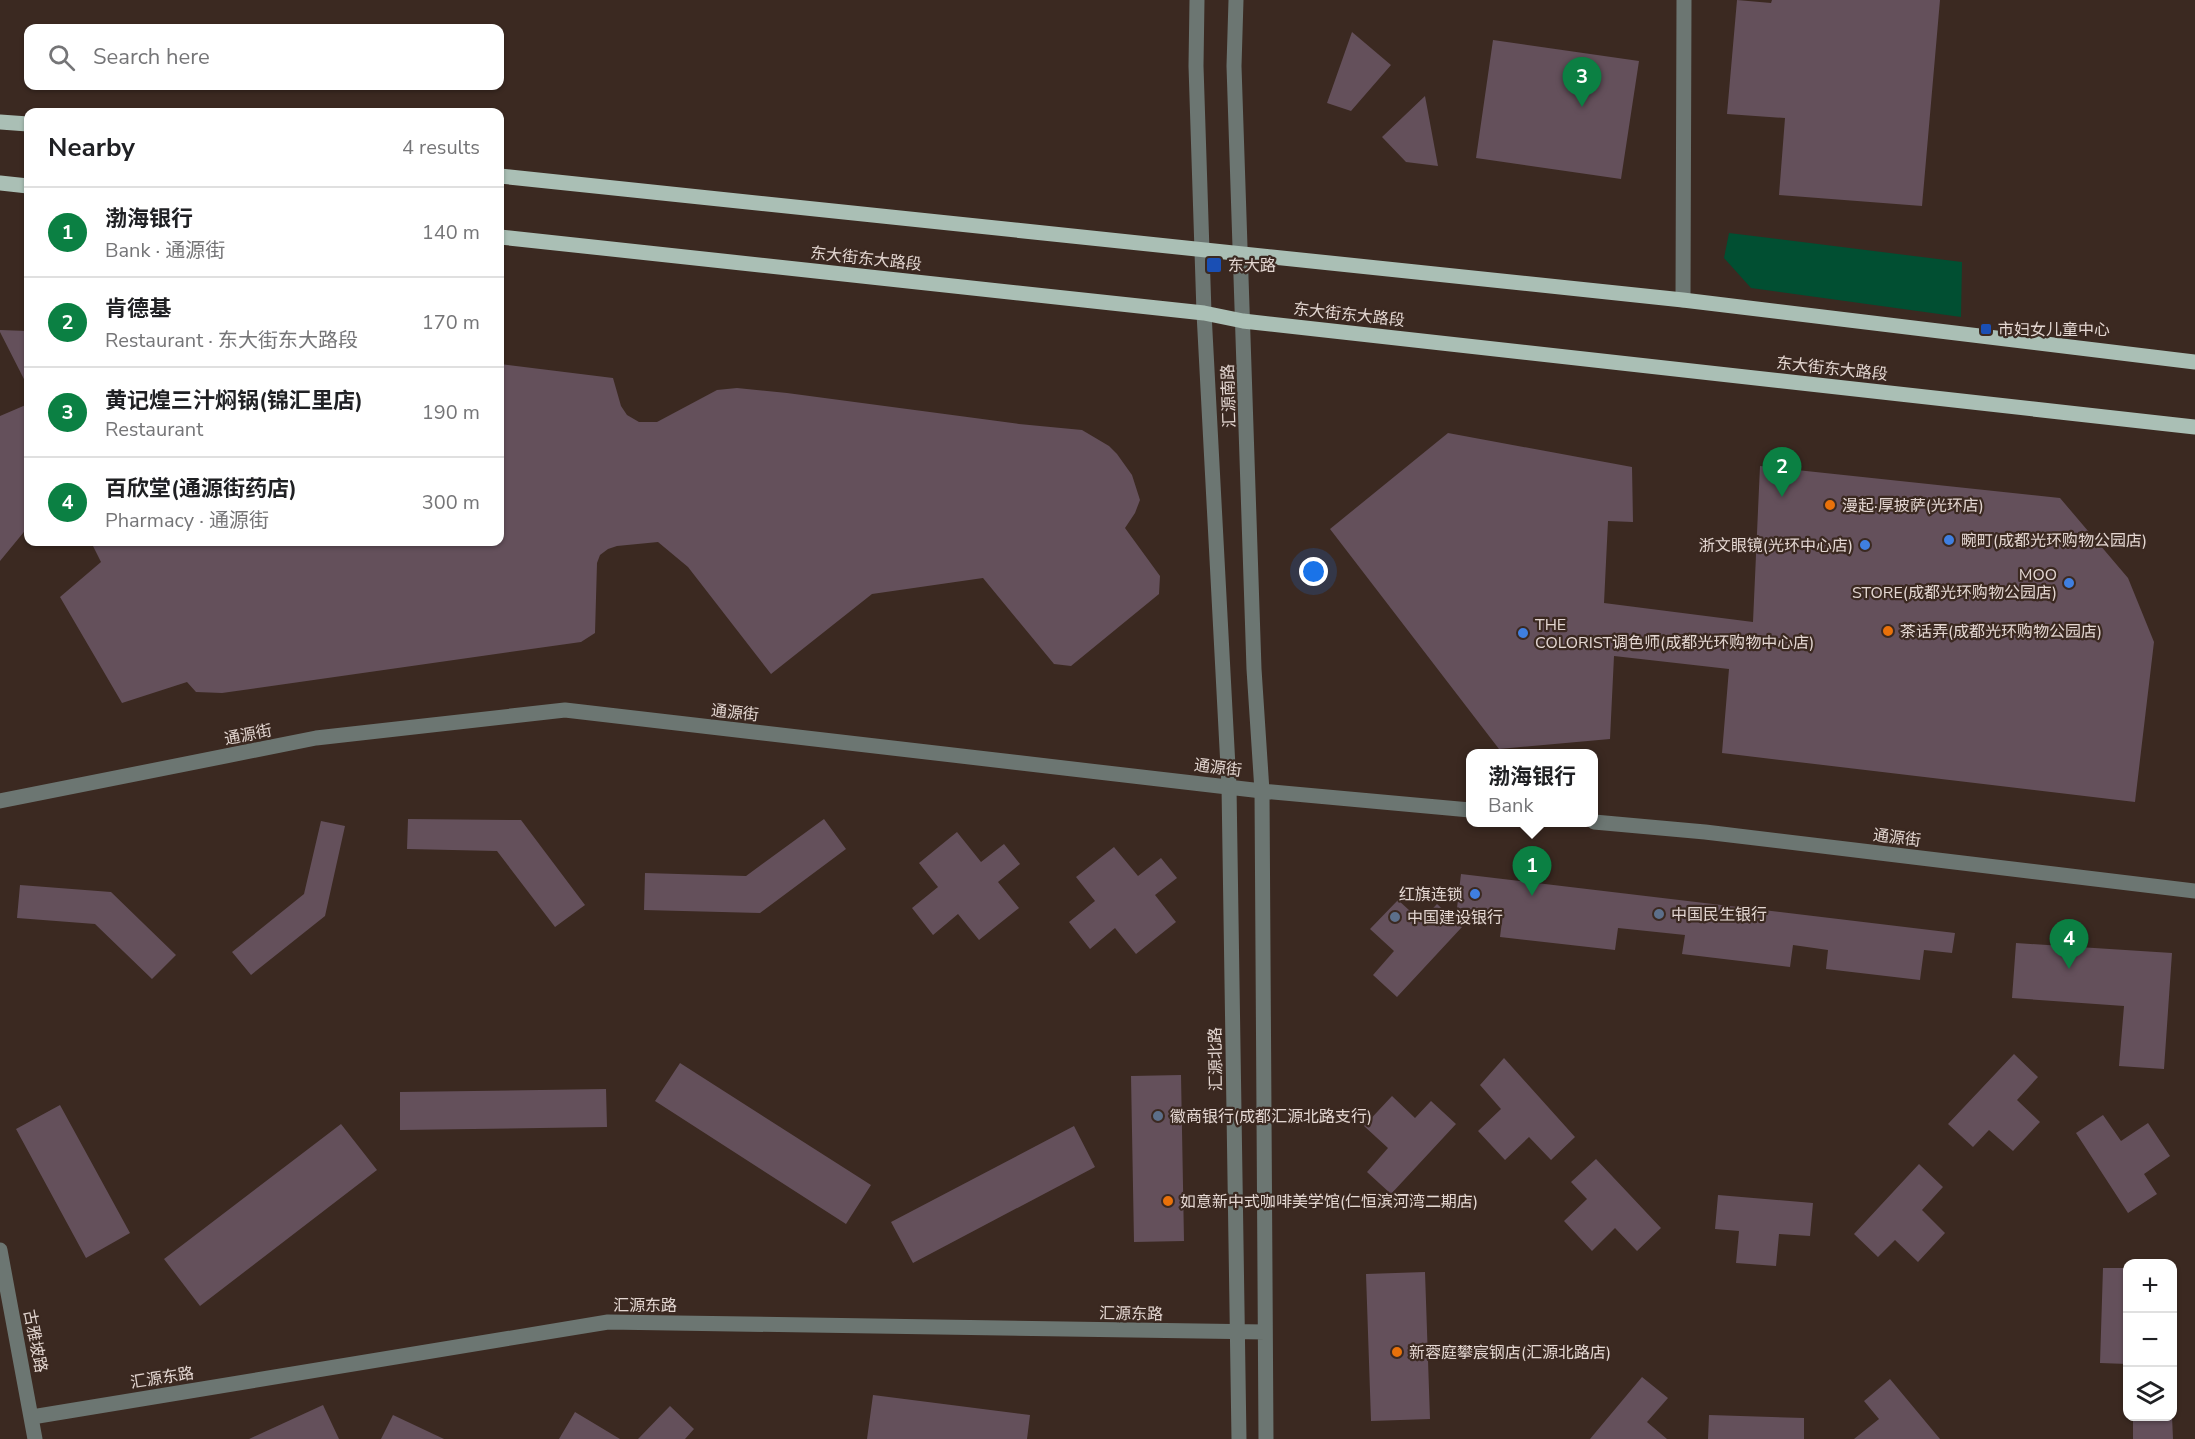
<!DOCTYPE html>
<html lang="en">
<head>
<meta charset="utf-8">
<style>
	:root { --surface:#fff; --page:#f2f2f2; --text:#202124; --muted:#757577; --line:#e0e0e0; --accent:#0b8043 }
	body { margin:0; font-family:"Nunito Sans","Noto Sans SC",sans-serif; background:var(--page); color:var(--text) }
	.controls { position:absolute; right:18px; bottom:18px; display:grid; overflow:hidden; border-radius:12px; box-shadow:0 2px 4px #0004 }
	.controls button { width:54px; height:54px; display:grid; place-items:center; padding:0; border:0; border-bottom:2px solid var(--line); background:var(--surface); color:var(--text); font:30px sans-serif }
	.you { position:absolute; left:1314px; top:572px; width:21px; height:21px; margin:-15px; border:4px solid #fff; border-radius:50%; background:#1a73e8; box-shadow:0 0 0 9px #1a73e833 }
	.badge { display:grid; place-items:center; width:39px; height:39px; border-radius:50%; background:var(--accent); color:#fff; font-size:20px; font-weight:700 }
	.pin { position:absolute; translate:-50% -50px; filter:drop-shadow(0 2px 3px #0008) }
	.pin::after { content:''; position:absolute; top:32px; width:21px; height:18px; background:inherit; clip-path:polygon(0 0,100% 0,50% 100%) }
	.popup { position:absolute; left:1466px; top:749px; width:132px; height:78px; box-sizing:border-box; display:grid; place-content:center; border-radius:12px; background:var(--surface); filter:drop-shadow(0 2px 4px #0005); font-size:20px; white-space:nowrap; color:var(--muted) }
	.popup b { font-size:22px; color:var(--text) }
	.popup::after { content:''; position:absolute; left:50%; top:100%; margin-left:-12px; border:12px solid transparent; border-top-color:var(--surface) }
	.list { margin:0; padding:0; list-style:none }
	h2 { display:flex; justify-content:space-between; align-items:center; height:78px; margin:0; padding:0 24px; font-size:26px }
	h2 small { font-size:20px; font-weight:400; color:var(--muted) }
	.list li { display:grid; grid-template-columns:39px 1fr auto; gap:18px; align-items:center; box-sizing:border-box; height:90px; padding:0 24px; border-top:2px solid var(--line) }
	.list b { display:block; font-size:22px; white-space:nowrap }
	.list p { margin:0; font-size:20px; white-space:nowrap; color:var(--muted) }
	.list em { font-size:20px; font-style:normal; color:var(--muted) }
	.icon { flex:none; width:33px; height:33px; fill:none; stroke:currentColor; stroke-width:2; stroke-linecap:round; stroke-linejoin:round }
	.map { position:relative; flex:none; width:2195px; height:1439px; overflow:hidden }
	.search { position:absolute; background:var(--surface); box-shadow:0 2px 4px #0004; left:24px; top:24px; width:480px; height:66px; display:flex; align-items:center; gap:15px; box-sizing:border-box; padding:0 21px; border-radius:12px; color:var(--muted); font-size:22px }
	.panel { position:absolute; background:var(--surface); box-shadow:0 2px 4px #0004; left:24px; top:108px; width:480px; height:438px; border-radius:12px }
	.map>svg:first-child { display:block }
	.green { fill:#014f32 }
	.building { fill:#64505b }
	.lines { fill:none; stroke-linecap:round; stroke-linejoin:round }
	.minor { stroke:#6c7672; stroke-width:15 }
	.major { stroke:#aabfb5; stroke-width:15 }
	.transit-dot { fill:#1a4fb4; stroke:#3b2921; stroke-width:2 }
	.food-dot { fill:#e8710a; stroke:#3b2921; stroke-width:2 }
	.shop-dot { fill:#3f7fe0; stroke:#3b2921; stroke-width:2 }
	.service-dot { fill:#5c6f8a; stroke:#3b2921; stroke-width:2 }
	.labels { text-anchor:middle; stroke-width:4.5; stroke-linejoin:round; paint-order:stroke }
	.street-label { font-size:16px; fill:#e3d6d1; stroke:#3b2921 }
	.poi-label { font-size:16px; fill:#e3d6d1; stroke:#3b2921; text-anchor:start }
</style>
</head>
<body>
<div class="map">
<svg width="2195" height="1439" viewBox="0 0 2195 1439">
	<rect width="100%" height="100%" fill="#3b2921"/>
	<path class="green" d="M1729,233L1962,262L1961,317L1751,288L1724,258Z"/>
	<path class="building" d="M1737,0L1771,3L1772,0H1940L1922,206L1779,195L1785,118L1727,114Z
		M1352,32L1391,65L1351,111L1327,103Z
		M1493,40L1639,61L1621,179L1476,158Z
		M1425,96L1438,166L1406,162L1382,137Z
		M0,330L28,331V387L0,332Z
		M500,364L613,378L621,406L627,415L639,422H657L717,390L737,388L787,393L1019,424L1082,430L1109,446L1117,454L1132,475L1140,500L1135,513L1125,528L1160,576L1159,594L1071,666L1054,664L983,578L872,594L771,674L688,567L658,542L617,546L608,549L600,555L597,563L595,633L581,642L222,693L196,692L187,682L122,703L60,597L101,562L91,542H500Z
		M28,404V527L0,561V416Z
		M1448,433L1632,467L1633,522L1608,521L1604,603L1753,622L1760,466L2060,498L2128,578L2154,642L2135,802L1722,753L1729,669L1614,656L1610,739L1499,749L1330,529Z
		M408,819L521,820L585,905L555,927L497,851L407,849Z
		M824,819L846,849L760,913L644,910L645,873L746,876Z
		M321,821L345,826L325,916L251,975L232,952L304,894Z
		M957,832L981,862L1004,844L1020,864L998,882L1019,908L979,940L958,914L933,935L912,908L938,887L919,863Z
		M1114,847L1138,876L1161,858L1177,878L1155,895L1176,922L1136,954L1115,928L1090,949L1069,922L1095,901L1076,877Z
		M1461,874L1955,933L1952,953L1924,950L1920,980L1826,969L1828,950L1793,945L1790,967L1682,954L1685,935L1618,928L1615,950L1500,937L1503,913L1457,908Z
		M20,885L111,892L176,955L152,979L95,924L17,918Z
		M1398,900L1421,921L1437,904L1462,927L1397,997L1373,975L1394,951L1370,929Z
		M2016,943L2172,953L2164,1069L2119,1066L2124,1006L2012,998Z
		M2014,1054L2038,1077L2017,1100L2040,1122L2013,1151L1989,1130L1973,1147L1948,1124Z
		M1504,1058L1575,1137L1551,1160L1529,1137L1505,1160L1478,1131L1501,1109L1480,1085Z
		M680,1063L871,1185L846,1224L655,1101Z
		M1181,1075L1184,1241L1134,1242L1131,1076Z
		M606,1089L607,1127L400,1130V1092Z
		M1392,1096L1415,1118L1431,1101L1456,1124L1391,1194L1367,1172L1388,1148L1364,1126Z
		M60,1105L130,1233L86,1258L16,1129Z
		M2103,1115L2121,1141L2148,1123L2170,1156L2144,1174L2157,1194L2128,1213L2076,1133Z
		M341,1124L377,1170L200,1306L164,1259Z
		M1074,1126L1095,1167L913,1263L891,1222Z
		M1596,1159L1661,1228L1637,1251L1615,1228L1592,1251L1564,1221L1587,1199L1571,1182Z
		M1919,1164L1943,1187L1922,1210L1945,1233L1918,1262L1895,1240L1878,1257L1854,1234Z
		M1718,1195L1813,1203L1810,1236L1779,1234L1776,1266L1736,1263L1739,1231L1715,1229Z
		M2103,1268H2127V1364L2100,1363Z
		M1425,1272L1430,1419L1371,1421L1366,1274Z
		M1642,1377L1668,1398L1647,1422L1667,1439H1590Z
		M1890,1379L1940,1439H1854L1879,1419L1864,1401Z
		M873,1395L1030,1415L1027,1439H867Z
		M323,1405L339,1439H249Z
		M670,1406L694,1429L685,1439H638Z
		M575,1412L620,1439H559Z
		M393,1415L444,1439H381Z
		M1709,1415L1804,1418V1439H1708Z
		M2133,1416H2172L2173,1439H2133Z"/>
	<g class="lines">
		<path class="minor" d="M1197,0L1196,66L1204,313L1229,786L1239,1439
			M1236,0L1234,66L1254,669L1262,791L1266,1439
			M1683,300L1684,0
			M0,801L316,738L565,710L1262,791L1470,810
			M1594,822L1705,832L2195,891
			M0,1250L35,1439
			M32,1417L608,1322L1265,1332"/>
		<path class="major" d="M0,122L28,124
			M500,176L1683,300L2195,362
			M0,183L28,186
			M500,237L1204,313L1243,321L2195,427"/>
	</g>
	<g class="transit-dot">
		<rect x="1206" y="257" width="16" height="16" rx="3"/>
		<rect x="1980" y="323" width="12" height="12" rx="3"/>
	</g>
	<g class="food-dot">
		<circle cx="1830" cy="505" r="6"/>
		<circle cx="1888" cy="631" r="6"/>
		<circle cx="1168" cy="1201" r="6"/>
		<circle cx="1397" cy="1352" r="6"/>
	</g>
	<g class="shop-dot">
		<circle cx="1949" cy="540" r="6"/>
		<circle cx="1865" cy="545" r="6"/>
		<circle cx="2069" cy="583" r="6"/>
		<circle cx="1523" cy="633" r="6"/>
		<circle cx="1475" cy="894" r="6"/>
	</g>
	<g class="service-dot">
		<circle cx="1659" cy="914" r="6"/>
		<circle cx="1395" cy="917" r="6"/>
		<circle cx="1158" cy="1116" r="6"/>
	</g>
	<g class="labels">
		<g class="street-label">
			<text transform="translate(866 258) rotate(6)" y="6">东大街东大路段</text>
			<text transform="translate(1349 314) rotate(6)" y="6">东大街东大路段</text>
			<text transform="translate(1832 368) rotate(6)" y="6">东大街东大路段</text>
			<text transform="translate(1228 396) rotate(-92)" y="6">汇源南路</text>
			<text transform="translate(735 712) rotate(6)" y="6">通源街</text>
			<text transform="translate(248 734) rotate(-11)" y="6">通源街</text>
			<text transform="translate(1218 767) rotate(7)" y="6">通源街</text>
			<text transform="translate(1897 837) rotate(7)" y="6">通源街</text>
			<text transform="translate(1215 1059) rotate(-91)" y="6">汇源北路</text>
			<text x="645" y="1311">汇源东路</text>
			<text transform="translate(1131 1313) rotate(1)" y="6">汇源东路</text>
			<text transform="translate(36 1341) rotate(79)" y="6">古雅坡路</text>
			<text transform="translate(162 1377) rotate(-9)" y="6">汇源东路</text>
		</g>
		<g class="poi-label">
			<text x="1228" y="271">东大路</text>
			<text x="1998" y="335">市妇女儿童中心</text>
			<text x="1842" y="511">漫起·厚披萨(光环店)</text>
			<text x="1961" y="546">畹町(成都光环购物公园店)</text>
			<text x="1853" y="551" text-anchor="end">浙文眼镜(光环中心店)</text>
			<text x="2057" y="580" text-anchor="end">MOO<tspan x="2057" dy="18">STORE(成都光环购物公园店)</tspan></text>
			<text x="1535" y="630">THE<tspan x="1535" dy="18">COLORIST调色师(成都光环购物中心店)</tspan></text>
			<text x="1900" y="637">茶话弄(成都光环购物公园店)</text>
			<text x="1463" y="900" text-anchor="end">红旗连锁</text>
			<text x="1671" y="920">中国民生银行</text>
			<text x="1407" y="923">中国建设银行</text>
			<text x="1170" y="1122">徽商银行(成都汇源北路支行)</text>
			<text x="1180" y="1207">如意新中式咖啡美学馆(仁恒滨河湾二期店)</text>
			<text x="1409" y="1358">新蓉庭攀宸钢店(汇源北路店)</text>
		</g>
	</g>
</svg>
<div class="controls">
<button>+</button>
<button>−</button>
<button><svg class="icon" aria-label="layers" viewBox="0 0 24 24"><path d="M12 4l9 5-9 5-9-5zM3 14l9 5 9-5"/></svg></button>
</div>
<div class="you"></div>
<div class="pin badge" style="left:1532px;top:896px">1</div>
<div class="popup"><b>渤海银行</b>Bank</div>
<div class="pin badge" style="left:1782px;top:497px">2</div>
<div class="pin badge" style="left:1582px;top:107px">3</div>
<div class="pin badge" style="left:2069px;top:969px">4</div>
<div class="search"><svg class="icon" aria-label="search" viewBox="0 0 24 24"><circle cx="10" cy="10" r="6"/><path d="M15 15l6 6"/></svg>Search here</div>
<section class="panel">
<h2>Nearby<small>4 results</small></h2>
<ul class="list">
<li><span class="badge">1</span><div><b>渤海银行</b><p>Bank · 通源街</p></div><em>140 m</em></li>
<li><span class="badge">2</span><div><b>肯德基</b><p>Restaurant · 东大街东大路段</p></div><em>170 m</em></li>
<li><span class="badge">3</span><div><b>黄记煌三汁焖锅(锦汇里店)</b><p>Restaurant</p></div><em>190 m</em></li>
<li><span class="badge">4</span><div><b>百欣堂(通源街药店)</b><p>Pharmacy · 通源街</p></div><em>300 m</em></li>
</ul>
</section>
</div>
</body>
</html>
